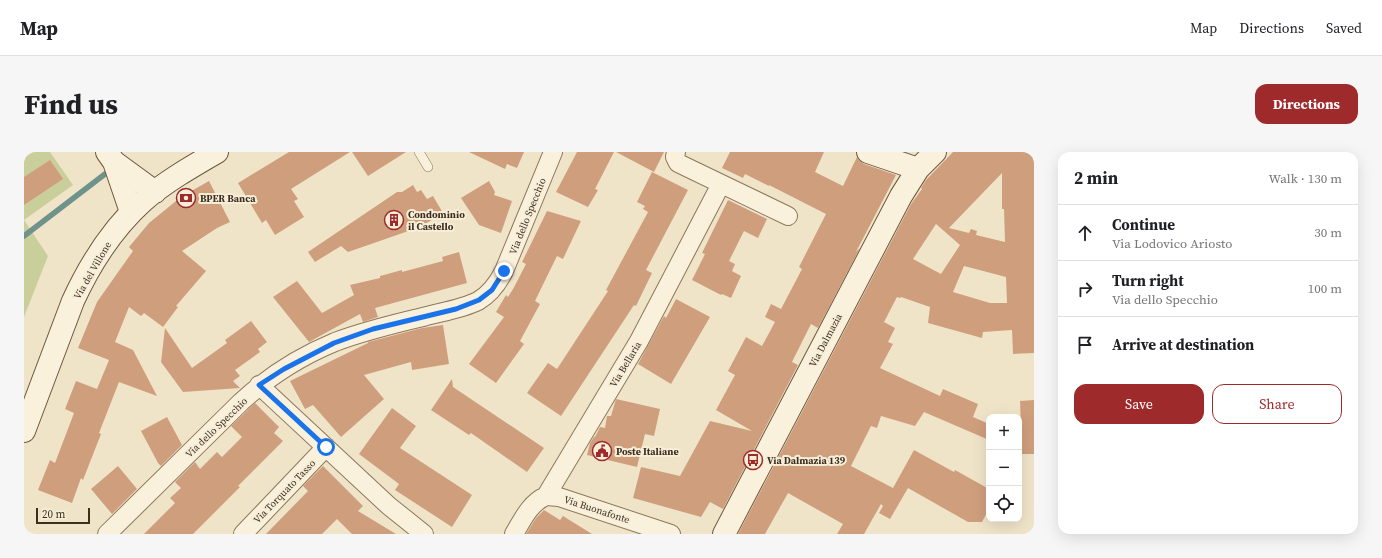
<!DOCTYPE html>
<html lang="en">
<head>
<meta charset="utf-8">
<style>
	:root { --surface:#fff; --page:#f6f6f6; --text:#202124; --muted:#757577; --line:#e0e0e0; --accent:#9e2a2b }
	body { margin:0; font-family:"Source Serif 4",serif; background:var(--page); color:var(--text) }
	.controls { position:absolute; right:12px; bottom:12px; display:grid; overflow:hidden; border-radius:8px; box-shadow:0 4px 16px #0002 }
	.controls button { width:36px; height:36px; display:grid; place-items:center; padding:0; border:0; border-bottom:1px solid var(--line); background:var(--surface); color:var(--text); font:20px sans-serif }
	.scale { position:absolute; left:12px; bottom:10px; width:54px; box-sizing:border-box; padding-left:4px; border:2px solid #3d2e20; border-top:0; font-size:11px; line-height:14px; white-space:nowrap; color:#3d2e20; -webkit-text-stroke:3px #f7eed8; paint-order:stroke }
	.stop { position:absolute; width:12px; height:12px; margin:-9px; border:3px solid #1a73e8; border-radius:50%; background:#fff }
	.stop.end { background:#1a73e8; border-color:#fff; box-shadow:0 1px 4px #0008 }
	.list { margin:0; padding:0; list-style:none }
	h2 { display:flex; justify-content:space-between; align-items:center; height:52px; margin:0; padding:0 16px; font-size:17px }
	h2 small { font-size:13px; font-weight:400; color:var(--muted) }
	.list li { display:grid; grid-template-columns:26px 1fr auto; gap:12px; align-items:center; box-sizing:border-box; height:56px; padding:0 16px; border-top:1px solid var(--line) }
	.list b { display:block; font-size:15px; white-space:nowrap }
	.list p { margin:0; font-size:13px; white-space:nowrap; color:var(--muted) }
	.list em { font-size:13px; font-style:normal; color:var(--muted) }
	.actions { display:flex; gap:8px; padding:12px 16px }
	.actions a { flex:1; padding:9px 0; border:1px solid var(--accent); border-radius:12px; text-align:center; font-size:14px; color:var(--accent) }
	.actions .main { background:var(--accent); color:#fff }
	.icon { flex:none; width:22px; height:22px; fill:none; stroke:currentColor; stroke-width:2; stroke-linecap:round; stroke-linejoin:round }
	.map { position:relative; flex:none; width:1010px; height:382px; overflow:hidden; border-radius:12px }
	header { display:flex; align-items:center; gap:24px; box-sizing:border-box; height:56px; padding:0 20px; background:var(--surface); border-bottom:1px solid var(--line) }
	header strong { font-size:19px }
	nav { display:flex; gap:22px; margin-inline-start:auto; font-size:14px }
	.intro { display:flex; align-items:center; justify-content:space-between; box-sizing:border-box; height:96px; padding:0 24px }
	h1 { margin:0; font-size:28px }
	.button { padding:10px 18px; border-radius:12px; background:var(--accent); color:#fff; font-size:14px; font-weight:700 }
	main { display:flex; gap:24px; padding:0 24px }
	aside { flex:1; background:var(--surface); border-radius:12px; box-shadow:0 4px 16px #0002 }
	.map>svg:first-child { display:block }
	.green { fill:#c9cf9b }
	.lines { fill:none; stroke-linecap:round; stroke-linejoin:round }
	.stream { stroke:#6f938a; stroke-width:5.5 }
	.building { fill:#cf9f7d; fill-rule:evenodd }
	.lane-casing { stroke:#8d765c; stroke-width:10 }
	.street-casing { stroke:#8d765c; stroke-width:20 }
	.secondary-casing { stroke:#6f573f; stroke-width:24 }
	.lane { stroke:#faf1dc; stroke-width:9 }
	.street { stroke:#faf1dc; stroke-width:18 }
	.secondary { stroke:#faf1dc; stroke-width:22 }
	.route { stroke:#1a73e8; stroke-width:5 }
	.labels { text-anchor:middle; stroke-width:4; stroke-linejoin:round; paint-order:stroke }
	.poi-label { font-size:10px; font-weight:bold; fill:#3d2e20; stroke:#f7eed8; text-anchor:start }
	.street-label { font-size:10px; fill:#3d2e20; stroke:#f7eed8 }
</style>
</head>
<body>
<header>
<strong>Map</strong>
<nav><a>Map</a><a>Directions</a><a>Saved</a></nav>
</header>
<div class="intro"><h1>Find us</h1><a class="button">Directions</a></div>
<main>
<div class="map">
<svg width="1010" height="382" viewBox="0 0 1010 382">
	<rect width="100%" height="100%" fill="#f0e4c8"/>
	<path class="green" d="M0,0H26L49,33L0,68Z
		M0,68L24,104L0,165Z"/>
	<g class="lines">
		<path class="stream" d="M0,84L81,22"/>
	</g>
	<path class="building" d="M265,0H326L267,37L274,47L270,49L280,65L251,83L242,68L238,71L214,31Z
		M328,0H382L344,24Z
		M445,0H500L493,16L483,12L481,17Z
		M553,0H590L571,37L574,38L564,55L532,40Z
		M592,0H640L630,20Z
		M706,0H800L791,20L819,34L833,5L835,8L840,12L872,23L832,100L836,96L794,176L787,172L768,210L774,213L699,357L686,350L677,365L609,346L617,315L656,324L686,269L728,279L692,258L711,223L704,219L722,185L738,194L751,170L741,165L747,152L757,157L778,117L775,115L802,62L745,33V34L721,22L719,26L698,16Z
		M929,0H1010V201L989,202L988,178L959,180L958,186L904,171L906,155L877,145L876,146L873,145L860,170L871,176L864,190L869,192L856,216L916,244L919,237L954,252L949,265L965,272V288L900,260L891,274L857,264L853,276L847,274L827,314L869,336L890,298L930,320L931,318L965,337V357L958,370H944L884,336L866,367L855,361L859,354L857,352L840,382H813L819,372L764,341L741,382H714L887,52L898,37L897,36L902,28ZM978,21V57H980L981,90L952,83L953,79L947,77L945,81L925,76ZM912,72L936,93L917,122L889,107ZM940,114L982,125L983,151H966L929,140Z
		M26,8L39,27L0,53V25Z
		M628,20L664,38L622,118L628,121L612,154L610,153L537,264L503,241L524,211L533,217L584,139L582,138L624,60L619,57L621,54L613,50Z
		M185,29L206,70L193,76L158,99L182,119L152,154L154,155L139,175L120,161L117,164L105,155L91,190L109,198L133,244L95,230L75,281L77,282L59,328L57,326L48,351L14,338L26,308L31,311L50,261L41,257L52,229L73,237L85,208L54,196L73,150L109,99L105,95L125,71L157,45Z
		M465,29L471,40L470,43L488,49L477,81L455,73L437,46Z
		M389,33L393,40L397,38L403,47L409,44L419,61L396,75L324,100L317,94L291,110L284,100L373,40H378Z
		M704,48L743,67L734,86L720,79L705,109L711,112L708,119L717,124L707,146L698,142L697,143L668,128L681,102L678,101Z
		M523,59L557,69L539,107L533,104L511,149L516,152L496,189L500,192L472,231L445,212L480,165L472,160L482,143L484,145L489,137L502,112L498,110Z
		M435,100L443,131L351,156L354,165L339,170L336,162L285,190L249,145L273,129L298,161L330,143L326,133L356,126V124L378,118V120L419,109L418,105Z
		M652,147L686,165L647,232L614,212L640,164L642,166Z
		M227,169L243,190L234,197L236,200L211,218L216,224L209,229L216,236L159,240L137,210L141,176L168,216L203,191L201,188Z
		M419,173L425,212L388,218L387,210L340,223L360,247L317,285L289,253L281,257L266,229L344,191V190L398,176Z
		M428,227L429,235L520,296L503,320L447,281L445,283L407,258Z
		M592,247L636,257L630,284L621,282L613,315L563,303L566,291L570,285H571L576,275L581,276L583,264H587Z
		M1010,248V302H998L996,249Z
		M231,251L255,275L250,281L259,289L214,334L216,335L169,382H120L151,351L146,346L157,336L151,330L171,310L176,317L193,300L198,305L218,285L207,274Z
		M368,256L392,274L376,296L448,343L428,375L371,338L375,332L335,302Z
		M143,265L158,293L137,314L134,311L117,279Z
		M94,314L113,337L88,362L67,337Z
		M299,314L339,354L334,359L372,382H328L313,367L298,382H242L284,339L279,334Z
		M520,358L536,368L539,364L568,382H502L512,366Z"/>
	<g class="lines">
		<defs>
			<path id="lane" d="M395,0L404,15"/>
			<path id="street" d="M652,0L651,5L654,11L764,64
				M235,233L365,354L400,382
				M522,344L535,345L647,382
				M83,382L217,250C244,225 277,204 311,190C340,179 369,172 399,165C417,160 438,157 454,149C466,142 474,131 480,119L529,0
				M219,382L302,295
				M490,382C499,367 506,351 522,344L615,189L697,32"/>
			<path id="secondary" d="M83,0L90,10L107,60
				M844,0L894,17
				M90,10L131,40
				M0,279L49,149C66,112 89,76 119,49C141,30 167,15 193,0
				M700,382L877,44L894,17L911,0"/>
		</defs>
		<use href="#lane" class="lane-casing"/>
		<use href="#street" class="street-casing"/>
		<use href="#secondary" class="secondary-casing"/>
		<use href="#lane" class="lane"/>
		<use href="#street" class="street"/>
		<use href="#secondary" class="secondary"/>
	</g>
	<g class="lines">
		<path class="route" d="M302,295L235,233L260,217L310,191L349,177L432,157L455,148L468,138L480,119"/>
	</g>
	<defs>
		<symbol id="bank-ring" viewBox="-11 -11 22 22"><circle r="9.5" fill="#f7eed8" stroke="#9e2a2b" stroke-width="1.5"/><path d="M-6-4H6V4H-6ZM0-2.3a2.3 2.3 0 1 0 0 4.6a2.3 2.3 0 1 0 0-4.6Z" fill="#9e2a2b"/></symbol>
		<symbol id="building-ring" viewBox="-11 -11 22 22"><circle r="9.5" fill="#f7eed8" stroke="#9e2a2b" stroke-width="1.5"/><path d="M-4-6H4V6H1V3H-1V6H-4ZM-2.5-4.3h1.7v1.8h-1.7ZM.8-4.3h1.7v1.8H.8ZM-2.5-1h1.7V.8h-1.7ZM.8-1h1.7V.8H.8Z" fill="#9e2a2b"/></symbol>
		<symbol id="civic-ring" viewBox="-11 -11 22 22"><circle r="9.5" fill="#f7eed8" stroke="#9e2a2b" stroke-width="1.5"/><path d="M-.6-6.5H3V-4.5H.6V-3L4-1V1h2V6H-6V1h2V-1L-.6-3ZM-1.2 2.5V6h2.4V2.5Z" fill="#9e2a2b"/></symbol>
		<symbol id="bus-ring" viewBox="-11 -11 22 22"><circle r="9.5" fill="#f7eed8" stroke="#9e2a2b" stroke-width="1.5"/><path d="M-5-6H5V4H4V6H2V4H-2V6H-4V4H-5ZM-3.5-4V0h7V-4ZM-3.5 1.2v1.5H-2V1.2ZM2 1.2v1.5H3.5V1.2Z" fill="#9e2a2b"/></symbol>
	</defs>
	<g fill-rule="evenodd">
		<use href="#bank-ring" x="151" y="35" width="22" height="22"/>
		<use href="#building-ring" x="359" y="57" width="22" height="22"/>
		<use href="#civic-ring" x="567" y="288" width="22" height="22"/>
		<use href="#bus-ring" x="718" y="297" width="22" height="22"/>
	</g>
	<g class="labels">
		<g class="poi-label">
			<text x="176" y="50">BPER Banca</text>
			<text x="384" y="66">Condominio<tspan x="384" dy="12">il Castello</tspan></text>
			<text x="592" y="303">Poste Italiane</text>
			<text x="743" y="312">Via Dalmazia 139</text>
		</g>
		<g class="street-label">
			<text transform="translate(503 64) rotate(-68)" y="4">Via dello Specchio</text>
			<text transform="translate(68 118) rotate(-60)" y="4">Via del Villone</text>
			<text transform="translate(801 188) rotate(-62)" y="4">Via Dalmazia</text>
			<text transform="translate(601 212) rotate(-59)" y="4">Via Bellaria</text>
			<text transform="translate(192 275) rotate(-44)" y="4">Via dello Specchio</text>
			<text transform="translate(260 339) rotate(-46)" y="4">Via Torquato Tasso</text>
			<text transform="translate(573 357) rotate(18)" y="4">Via Buonafonte</text>
		</g>
	</g>
</svg>
<div class="controls">
<button>+</button>
<button>−</button>
<button><svg class="icon" aria-label="locate" viewBox="0 0 24 24"><circle cx="12" cy="12" r="6"/><path d="M12 2v4M12 18v4M2 12h4M18 12h4"/></svg></button>
</div>
<div class="scale">20 m</div>
<div class="stop" style="left:302px;top:295px"></div>
<div class="stop end" style="left:480px;top:119px"></div>
</div>
<aside>
<h2>2 min<small>Walk · 130 m</small></h2>
<ul class="list">
<li><svg class="icon" aria-label="ahead" viewBox="0 0 24 24"><path d="M12 20V5M6 11l6-6 6 6"/></svg><div><b>Continue</b><p>Via Lodovico Ariosto</p></div><em>30 m</em></li>
<li><svg class="icon" aria-label="right" viewBox="0 0 24 24"><path d="M7 20v-9h11M14 6l5 5-5 5"/></svg><div><b>Turn right</b><p>Via dello Specchio</p></div><em>100 m</em></li>
<li><svg class="icon" aria-label="arrive" viewBox="0 0 24 24"><path d="M6 21V4h12l-3 4 3 4H6"/></svg><div><b>Arrive at destination</b></div></li>
</ul>
<div class="actions"><a class="main">Save</a><a>Share</a></div>
</aside>
</main>
</body>
</html>
